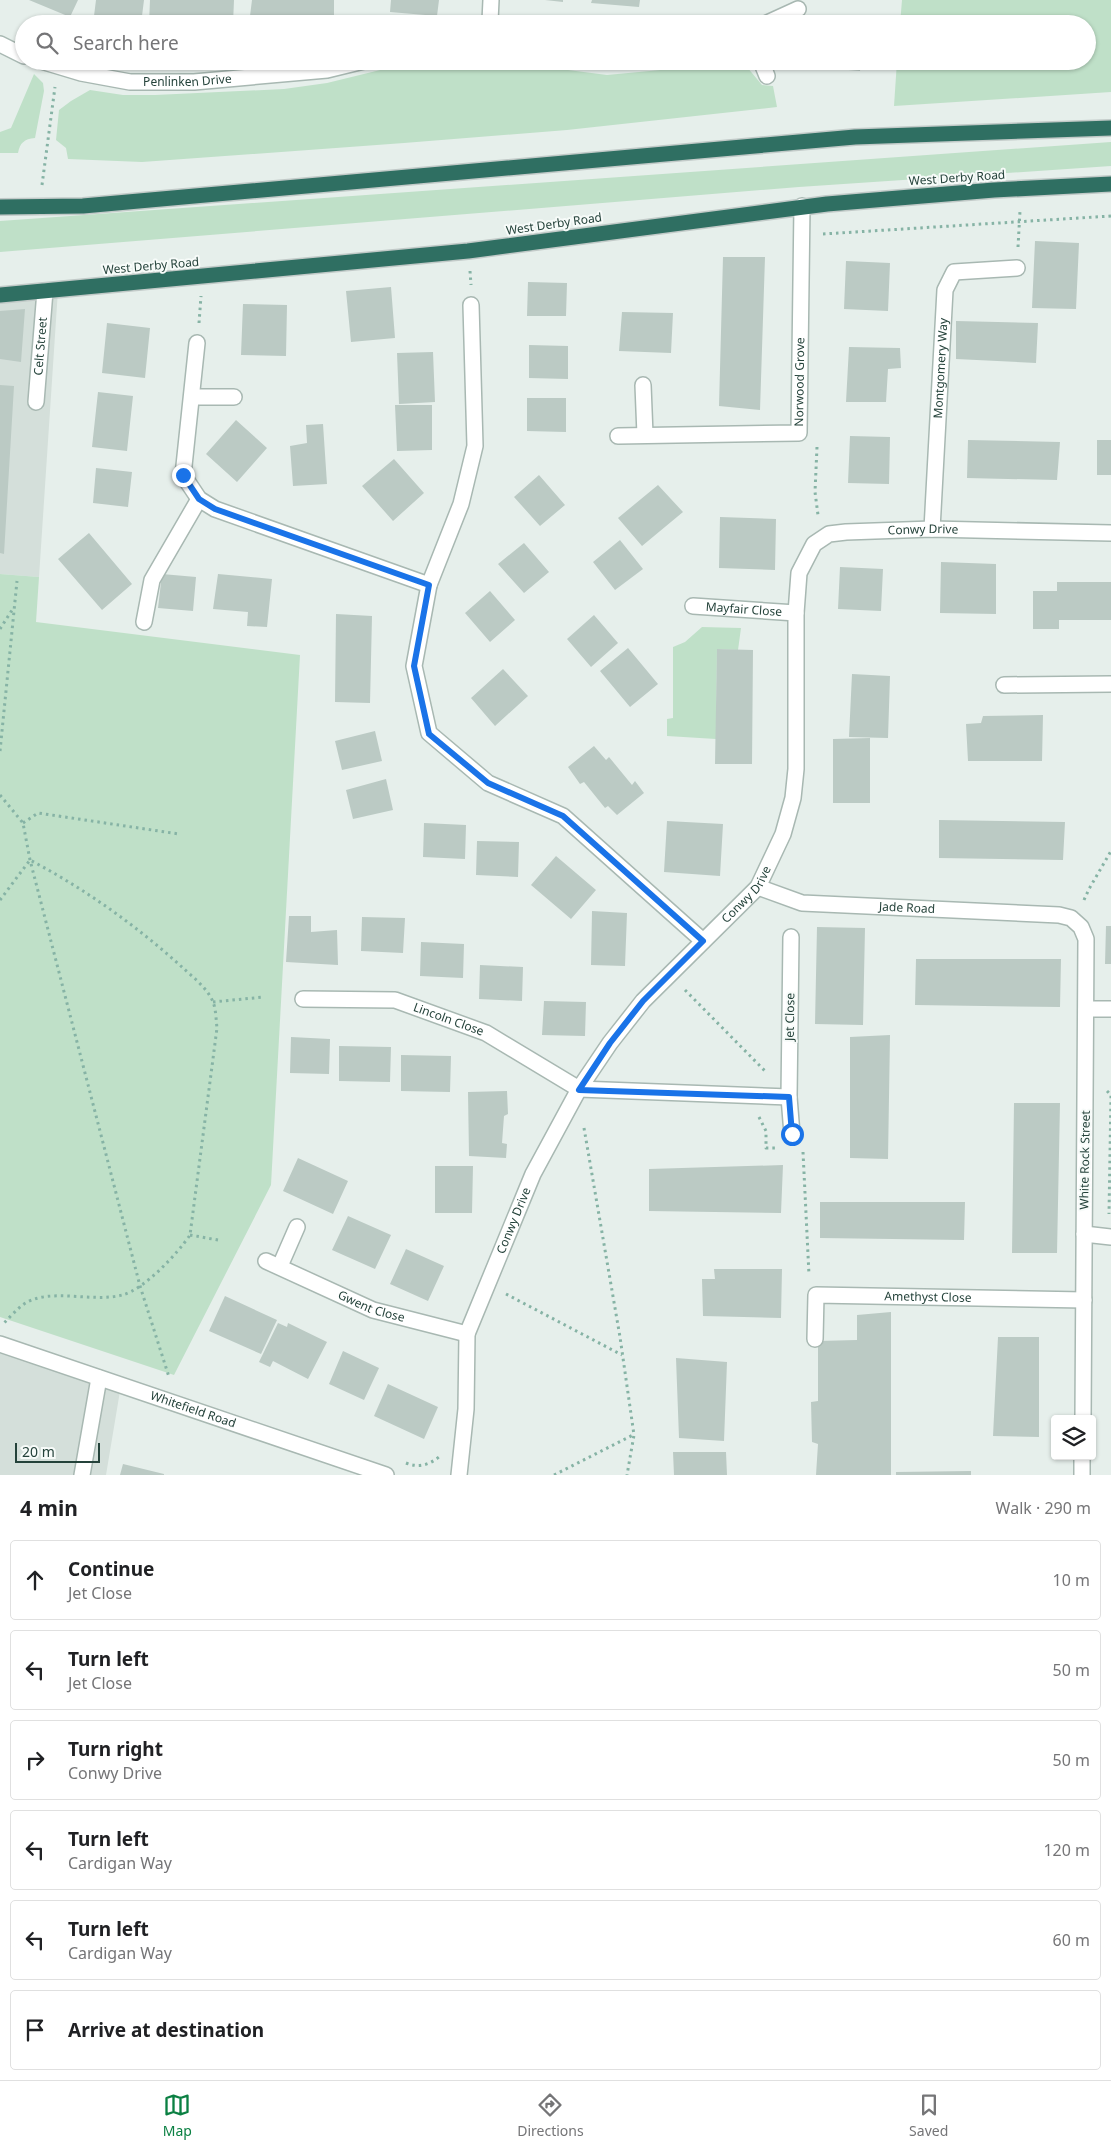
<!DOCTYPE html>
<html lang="en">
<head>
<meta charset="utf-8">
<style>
	:root { --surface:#fff; --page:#f2f2f2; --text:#202124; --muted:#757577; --line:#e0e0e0; --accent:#0b8043 }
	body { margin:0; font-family:"Noto Sans",sans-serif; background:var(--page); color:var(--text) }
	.controls { position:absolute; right:15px; bottom:15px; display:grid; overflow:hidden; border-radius:5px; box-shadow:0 1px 4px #0004 }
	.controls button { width:45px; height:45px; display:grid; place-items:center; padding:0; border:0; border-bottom:1px solid var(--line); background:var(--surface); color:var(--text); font:25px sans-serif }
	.scale { position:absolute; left:15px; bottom:12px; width:85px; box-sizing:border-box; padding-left:5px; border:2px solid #24423a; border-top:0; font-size:14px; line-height:18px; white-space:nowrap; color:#24423a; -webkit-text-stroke:4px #f7fbf9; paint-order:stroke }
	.stop { position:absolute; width:15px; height:15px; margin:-11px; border:4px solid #1a73e8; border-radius:50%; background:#fff }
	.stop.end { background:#1a73e8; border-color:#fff; box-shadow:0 1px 5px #0008 }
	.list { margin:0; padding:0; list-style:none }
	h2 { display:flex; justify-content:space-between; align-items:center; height:65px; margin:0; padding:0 20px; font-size:21px }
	h2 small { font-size:16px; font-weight:400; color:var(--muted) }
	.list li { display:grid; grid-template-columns:32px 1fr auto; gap:15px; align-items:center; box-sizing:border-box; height:80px; margin:0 10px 10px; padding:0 10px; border:1px solid var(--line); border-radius:5px }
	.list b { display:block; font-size:19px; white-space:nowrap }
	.list p { margin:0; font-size:16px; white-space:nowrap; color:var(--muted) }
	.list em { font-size:16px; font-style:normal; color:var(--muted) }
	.icon { flex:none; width:28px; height:28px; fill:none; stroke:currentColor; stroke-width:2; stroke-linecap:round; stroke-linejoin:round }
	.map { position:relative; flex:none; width:1111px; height:1475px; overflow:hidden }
	.search { position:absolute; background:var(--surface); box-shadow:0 1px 4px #0004; left:15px; right:15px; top:15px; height:55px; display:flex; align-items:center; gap:12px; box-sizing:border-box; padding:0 18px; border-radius:28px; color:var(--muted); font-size:19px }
	.sheet { height:605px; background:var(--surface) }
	nav { display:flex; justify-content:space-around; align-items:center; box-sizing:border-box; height:70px; border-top:1px solid var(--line); background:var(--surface); font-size:14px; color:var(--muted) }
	nav a { display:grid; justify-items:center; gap:2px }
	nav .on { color:var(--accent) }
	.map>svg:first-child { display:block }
	.built { fill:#d4dfda }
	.green { fill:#bfe0c8 }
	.building { fill:#bbcac4 }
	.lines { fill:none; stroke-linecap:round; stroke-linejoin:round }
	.minor-casing { stroke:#a8b8b2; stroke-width:18 }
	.highway-casing { stroke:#c2cac8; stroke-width:18 }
	.path { stroke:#86b3a5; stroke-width:3; stroke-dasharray:2.5 4; stroke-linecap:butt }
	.minor { stroke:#fff; stroke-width:15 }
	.highway { stroke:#2f6f62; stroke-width:15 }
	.route { stroke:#1a73e8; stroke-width:6 }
	.labels { text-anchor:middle; stroke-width:4; stroke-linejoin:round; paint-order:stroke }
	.street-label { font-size:12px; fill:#24423a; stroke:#f7fbf9 }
</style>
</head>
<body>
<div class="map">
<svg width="1111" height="1475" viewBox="0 0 1111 1475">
	<rect width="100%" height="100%" fill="#e6efeb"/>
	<path class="built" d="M58,290L39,577L0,574V295Z
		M0,1344L121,1385L106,1475H0Z"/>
	<path class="green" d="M902,0H1111V92L894,106L897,61H1087V24H900Z
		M417,61H539L568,70L607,75L671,69L707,61H742L762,85L773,86L777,107L567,130L404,143L142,162L68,159L66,148L56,140L59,110L71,101L90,90L123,95H155L284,89L327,83Z
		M34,74L43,83L44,91L35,138C24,139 20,143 18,153H0V132L11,128Z
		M1111,142V166L799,187L0,252V221Z
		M0,574L39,577L36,622L300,655L271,1185L174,1375L0,1317Z
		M702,627L741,628L738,650L717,649L716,739L667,736V719L673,718V647L685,642Z"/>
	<path class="building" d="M29,0H78L70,17Z
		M96,0H144L141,24H93Z
		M150,0H234L233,24H149Z
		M252,0H334V24H249Z
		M391,0H439L437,16L390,12Z
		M545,0H563V2Z
		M592,0H640L639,7L591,3Z
		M828,20L861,22V24H828Z
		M825,61H861L860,71L825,68Z
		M1035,241L1079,243L1076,309L1032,308Z
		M723,257H765L760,410L719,406Z
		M846,261L890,263L888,311L844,309Z
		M528,282L567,283L566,316H527Z
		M391,287L395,338L351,342L346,291Z
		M243,304L287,305L286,356L241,355Z
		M25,309L21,362L0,359V311Z
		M622,312L673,313L671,353L619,351Z
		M956,321L1038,323L1036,363L956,359Z
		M107,323L150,328L145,378L102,373Z
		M529,345L568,346V379L529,378Z
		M849,347L900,348L901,368L888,369L886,402H846Z
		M433,352L435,402L399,404L397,353Z
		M0,385L14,386L4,554L0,553Z
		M98,392L133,396L127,451L92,447Z
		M527,398H566V432L527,431Z
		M395,405H432V450L397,451Z
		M236,420L267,448L237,482L206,454Z
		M323,424L327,484L293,486L290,446L307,443L306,425Z
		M850,436L890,437L889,484L848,483Z
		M968,440L1060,442L1057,480L967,478Z
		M1097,440H1111V475H1097Z
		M394,459L424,493L393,521L362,486Z
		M96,468L132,472L128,507L93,503Z
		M539,475L565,505L540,526L514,497Z
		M658,485L683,512L642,546L618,518Z
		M720,517L776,519L775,570L719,568Z
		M89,533L132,584L102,610L58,559Z
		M620,540L643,569L615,590L593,562Z
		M524,543L549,572L524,593L498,564Z
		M941,562L996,564V614L940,613Z
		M840,567L883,569L881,611L838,609Z
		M162,574L196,577L193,611L158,608Z
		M218,574L272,579L267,627L247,626L248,612L213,609Z
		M1057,582H1111V620H1059V629H1033V591H1057Z
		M490,591L515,620L490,642L465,613Z
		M336,614L372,616L370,703L335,702Z
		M594,615L618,643L591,667L567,639Z
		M628,648L658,684L630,707L600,671Z
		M717,649L753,650L752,764H715Z
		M503,669L528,696L495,726L471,698Z
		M852,674L890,676L888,738L849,737Z
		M1043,715L1042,761H968L966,724L981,723L983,716Z
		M375,731L382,761L342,770L335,741Z
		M870,738V803H833V739Z
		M594,746L606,760L609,757L632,785L635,781L644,793L617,815L608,806L605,808L584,782L580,784L568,767Z
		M386,779L393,810L353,819L346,790Z
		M939,820L1065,822L1063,860L939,858Z
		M667,821L723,824L720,876L664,872Z
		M424,823L466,825L465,859L423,857Z
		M477,841L519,842L518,877L476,875Z
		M556,856L596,890L571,919L531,885Z
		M592,911L627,913L625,966L591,965Z
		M289,916H311V932L337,930L338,965L286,962Z
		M362,917L405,918L403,953L361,951Z
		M1106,926H1111V964H1105Z
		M817,927L865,928L863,1025L815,1024Z
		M421,942L464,944L463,978L420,976Z
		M916,959H1061L1060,1007L915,1005Z
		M480,965L523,967L522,1001L479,999Z
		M544,1001L586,1002L585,1036L542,1035Z
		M890,1035L888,1159L850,1158V1037Z
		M291,1037L330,1039L329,1074L290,1073Z
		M339,1046L391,1047L390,1082L339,1081Z
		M401,1055L451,1056L450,1092L401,1091Z
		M507,1091L508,1114L504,1116L502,1143L507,1144L506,1158L469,1156L468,1092Z
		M1014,1103H1060L1057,1253H1012Z
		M298,1158L348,1181L333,1214L283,1191Z
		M783,1165L781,1213L649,1211V1169Z
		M435,1166H473L472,1213H435Z
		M820,1202H965L964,1240L820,1238Z
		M348,1216L391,1235L375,1269L332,1250Z
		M406,1249L444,1266L428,1301L390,1284Z
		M714,1269H782L781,1318L703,1316L702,1279H715Z
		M225,1296L277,1320L261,1354L209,1331Z
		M891,1312V1475H816L818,1444L812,1442L811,1402L818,1401V1341L857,1340V1315Z
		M278,1323L287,1327L288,1323L327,1342L308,1379L273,1361L270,1367L259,1362Z
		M998,1337H1039V1437L993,1436Z
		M343,1351L379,1368L364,1400L329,1384Z
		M676,1358L727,1362L724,1441L679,1438Z
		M388,1384L438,1407L424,1439L374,1416Z
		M673,1452H726L727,1475H674Z
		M123,1464L164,1474V1475H120Z
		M971,1471V1475H896V1472Z"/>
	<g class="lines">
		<defs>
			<g id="minor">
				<path d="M485,24L490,21L491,0"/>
				<path d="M765,24L798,9"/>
				<path d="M0,44L24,56"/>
				<path id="s1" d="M41,61L81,73L130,82H194L327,70L364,61"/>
				<path d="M592,61H645"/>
				<path d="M761,61L767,76"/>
				<path d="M197,343L183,475L199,499L215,509L429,585L414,666L429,733L488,783L563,816L703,941"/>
				<path d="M643,385L645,435"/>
				<path d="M192,397H234"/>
				<path id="s2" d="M36,402L45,291"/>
				<path id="s3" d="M618,436L799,433L802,206"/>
				<path id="s4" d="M932,529L945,290L954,272L1017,268"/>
				<path d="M429,585L461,504L475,446L471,305"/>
				<path id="s5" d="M693,606L796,613"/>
				<path d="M144,622L152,580L199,499"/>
				<path d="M1004,685L1111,684"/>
				<path id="s6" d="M758,887L802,903L1059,915L1071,918L1081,927L1086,939L1083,1419"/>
				<path d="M791,937L789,1097L792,1134"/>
				<path id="s7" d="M303,999L395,1000L486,1033L579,1089L789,1097"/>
				<path d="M1086,1009H1111"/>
				<path d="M1084,1234L1111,1237"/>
				<path id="s8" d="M266,1261L373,1310L467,1334"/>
				<path d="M280,1266L297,1227"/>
				<path id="s9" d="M815,1339L816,1295L1084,1300"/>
				<path id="s10" d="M0,1344L386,1475"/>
				<path d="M82,1475L99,1378"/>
				<path id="s11" d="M459,1475L466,1409L467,1334L533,1174L579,1089L610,1043L643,1001L758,887L783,834L793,798L796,769V613L799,573L814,544L829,534L846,532L932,529L1111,533"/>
				<path d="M1082,1475V1456"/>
			</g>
			<path id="highway" d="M0,207L83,206L855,137L1111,128
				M0,295L468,251L827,204L994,190L1111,184"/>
		</defs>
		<use href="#minor" class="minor-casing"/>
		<use href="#highway" class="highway-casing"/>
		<path class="path" d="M42,185L55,87
			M823,234L1111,216
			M1018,247L1020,211
			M470,271L471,285
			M199,323L201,296
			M817,447L815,492L818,515
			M0,629L14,607
			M0,751L17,581
			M0,795L23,823L30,860L140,1286L169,1377
			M23,823L38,813L179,834
			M0,900L30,860C85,889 137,926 183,968C193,977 208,989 213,1002C216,1009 216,1020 217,1028L190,1235C178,1253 144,1290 122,1295C92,1303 50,1287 24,1304C17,1309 10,1317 4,1323
			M1084,900L1089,889L1111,851
			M685,990L766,1072
			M213,1002L264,997
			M1107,1091L1111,1095L1109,1214
			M759,1117L766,1131V1148H776
			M584,1128L620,1337L634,1435L627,1475
			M803,1152L809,1275
			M190,1235L218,1240
			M506,1294L622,1355
			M406,1463C418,1468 429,1465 439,1457
			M554,1475L633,1435"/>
		<use href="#minor" class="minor"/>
		<use href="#highway" class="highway"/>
	</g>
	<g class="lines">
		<path class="route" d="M183,475L199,499L215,509L429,585L414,666L429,734L488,783L563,816L703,941L643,1001L610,1043L579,1090L789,1097L792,1134"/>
	</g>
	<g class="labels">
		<g class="street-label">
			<text dy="4" stroke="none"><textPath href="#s1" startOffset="149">Penlinken Drive</textPath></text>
			<text transform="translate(957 178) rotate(-4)" y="4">West Derby Road</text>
			<text transform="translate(554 224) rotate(-8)" y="4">West Derby Road</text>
			<text transform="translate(151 266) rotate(-5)" y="4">West Derby Road</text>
			<text dy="4" stroke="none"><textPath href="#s2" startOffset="56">Celt Street</textPath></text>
			<text dy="4" stroke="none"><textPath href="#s4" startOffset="161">Montgomery Way</textPath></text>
			<text dy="4" stroke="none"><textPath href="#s3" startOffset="232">Norwood Grove</textPath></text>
			<text dy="4" stroke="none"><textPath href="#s11" startOffset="1148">Conwy Drive</textPath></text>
			<text dy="4" stroke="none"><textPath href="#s5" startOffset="51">Mayfair Close</textPath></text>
			<text dy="4" stroke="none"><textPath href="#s11" startOffset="669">Conwy Drive</textPath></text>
			<text dy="4" stroke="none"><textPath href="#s6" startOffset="152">Jade Road</textPath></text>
			<text transform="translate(790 1017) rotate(-89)" y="4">Jet Close</text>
			<text dy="4" stroke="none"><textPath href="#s7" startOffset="149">Lincoln Close</textPath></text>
			<text transform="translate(1085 1160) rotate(-89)" y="4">White Rock Street</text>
			<text dy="4" stroke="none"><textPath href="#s11" startOffset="264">Conwy Drive</textPath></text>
			<text dy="4" stroke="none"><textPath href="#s9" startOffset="156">Amethyst Close</textPath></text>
			<text dy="4" stroke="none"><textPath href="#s8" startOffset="115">Gwent Close</textPath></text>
			<text dy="4" stroke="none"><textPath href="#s10" startOffset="204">Whitefield Road</textPath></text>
		</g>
	</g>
</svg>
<div class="controls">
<button><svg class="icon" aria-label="layers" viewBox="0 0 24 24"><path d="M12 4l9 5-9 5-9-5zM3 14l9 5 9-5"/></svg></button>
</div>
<div class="scale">20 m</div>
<div class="stop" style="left:792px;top:1134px"></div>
<div class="stop end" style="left:183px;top:475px"></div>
<div class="search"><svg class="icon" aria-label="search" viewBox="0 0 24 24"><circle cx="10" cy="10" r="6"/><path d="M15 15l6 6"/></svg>Search here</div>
</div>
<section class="sheet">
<h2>4 min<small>Walk · 290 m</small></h2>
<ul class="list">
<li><svg class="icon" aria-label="ahead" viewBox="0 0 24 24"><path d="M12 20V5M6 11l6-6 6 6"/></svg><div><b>Continue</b><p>Jet Close</p></div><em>10 m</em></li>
<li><svg class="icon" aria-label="left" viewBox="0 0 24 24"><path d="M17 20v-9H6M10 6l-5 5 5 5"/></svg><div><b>Turn left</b><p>Jet Close</p></div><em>50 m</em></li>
<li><svg class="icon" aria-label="right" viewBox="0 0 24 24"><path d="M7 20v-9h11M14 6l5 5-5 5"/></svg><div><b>Turn right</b><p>Conwy Drive</p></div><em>50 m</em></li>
<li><svg class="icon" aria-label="left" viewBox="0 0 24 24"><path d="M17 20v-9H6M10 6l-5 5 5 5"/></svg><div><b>Turn left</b><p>Cardigan Way</p></div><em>120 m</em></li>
<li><svg class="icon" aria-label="left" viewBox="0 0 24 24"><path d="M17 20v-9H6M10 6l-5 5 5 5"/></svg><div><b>Turn left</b><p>Cardigan Way</p></div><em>60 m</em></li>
<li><svg class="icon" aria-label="arrive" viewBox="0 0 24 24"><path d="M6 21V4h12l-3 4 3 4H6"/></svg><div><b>Arrive at destination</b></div></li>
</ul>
</section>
<nav>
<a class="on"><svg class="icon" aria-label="map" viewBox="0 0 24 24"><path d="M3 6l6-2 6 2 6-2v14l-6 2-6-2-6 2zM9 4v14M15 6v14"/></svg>Map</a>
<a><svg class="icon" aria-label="directions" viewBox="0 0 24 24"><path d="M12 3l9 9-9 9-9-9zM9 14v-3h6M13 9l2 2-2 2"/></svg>Directions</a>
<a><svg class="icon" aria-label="saved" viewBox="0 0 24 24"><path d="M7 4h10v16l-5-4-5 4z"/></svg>Saved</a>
</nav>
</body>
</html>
